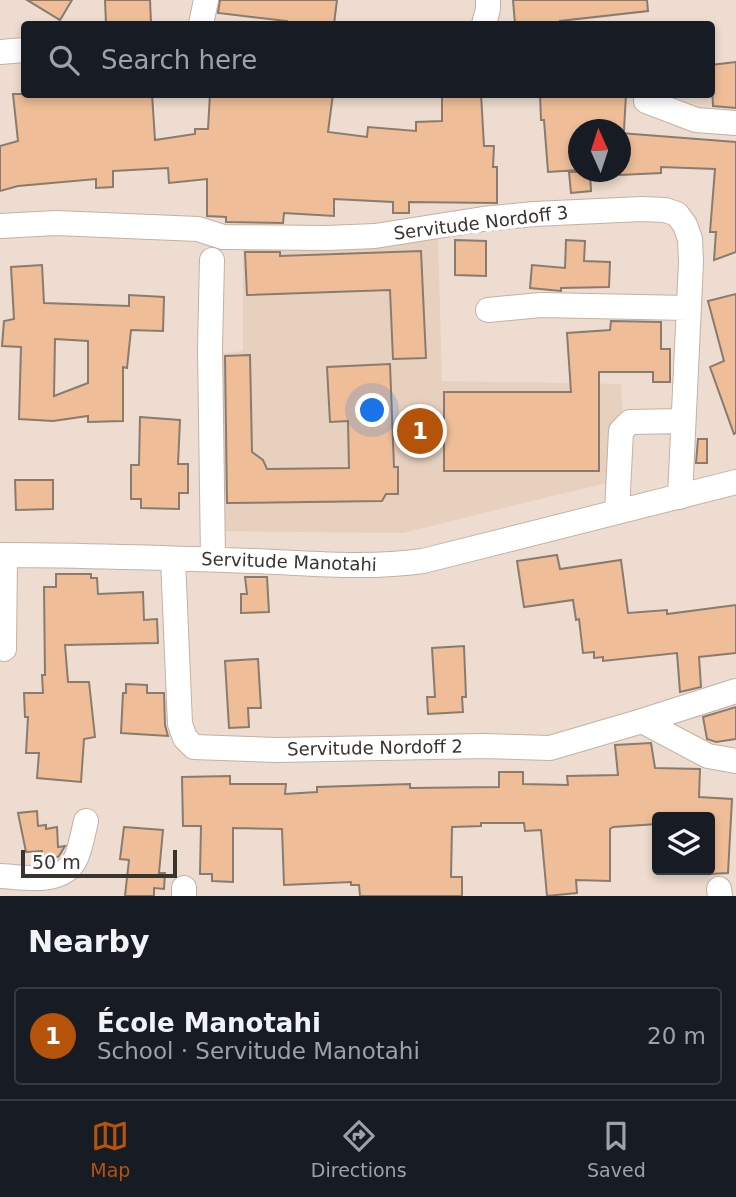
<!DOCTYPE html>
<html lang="en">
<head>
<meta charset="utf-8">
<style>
	:root { --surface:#171b24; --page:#242831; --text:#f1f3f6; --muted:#9ea1a6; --line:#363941; --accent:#b45309 }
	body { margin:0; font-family:"DejaVu Sans",sans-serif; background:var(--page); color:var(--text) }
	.controls { position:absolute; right:21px; bottom:21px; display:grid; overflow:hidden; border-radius:7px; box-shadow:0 4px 10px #0003 }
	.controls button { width:63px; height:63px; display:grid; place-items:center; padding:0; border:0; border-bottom:2px solid var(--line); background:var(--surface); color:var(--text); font:35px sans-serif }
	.compass { position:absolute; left:568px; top:119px; width:63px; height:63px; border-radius:50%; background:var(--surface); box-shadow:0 4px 10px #0003; rotate:357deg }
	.scale { position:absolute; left:21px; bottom:18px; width:156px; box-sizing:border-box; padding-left:7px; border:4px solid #3a342f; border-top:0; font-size:19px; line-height:24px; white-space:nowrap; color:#3a342f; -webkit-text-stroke:5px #fff; paint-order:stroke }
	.you { position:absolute; left:373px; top:411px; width:24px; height:24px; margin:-18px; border:5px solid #fff; border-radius:50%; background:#1a73e8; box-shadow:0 0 0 10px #1a73e833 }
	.badge { display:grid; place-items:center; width:46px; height:46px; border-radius:50%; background:var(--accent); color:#fff; font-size:23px; font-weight:700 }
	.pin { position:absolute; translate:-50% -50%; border:4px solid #fff; box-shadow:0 2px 7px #0006 }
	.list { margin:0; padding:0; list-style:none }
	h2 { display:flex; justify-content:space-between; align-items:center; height:91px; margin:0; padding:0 28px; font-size:30px }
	h2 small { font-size:23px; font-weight:400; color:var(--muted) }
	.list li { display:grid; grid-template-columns:46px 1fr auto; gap:21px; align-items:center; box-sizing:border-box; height:98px; margin:0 14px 14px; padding:0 14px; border:2px solid var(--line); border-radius:7px }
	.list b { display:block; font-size:26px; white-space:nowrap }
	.list p { margin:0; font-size:23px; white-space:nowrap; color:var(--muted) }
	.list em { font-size:23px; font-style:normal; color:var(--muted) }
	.icon { flex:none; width:38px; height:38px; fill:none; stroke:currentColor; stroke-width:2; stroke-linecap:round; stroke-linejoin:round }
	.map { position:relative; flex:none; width:736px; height:896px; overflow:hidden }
	.search { position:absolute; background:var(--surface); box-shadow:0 4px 10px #0003; left:21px; right:21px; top:21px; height:77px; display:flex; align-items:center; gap:18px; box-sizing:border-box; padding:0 24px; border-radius:7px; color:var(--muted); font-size:26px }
	.sheet { height:203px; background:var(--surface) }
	nav { display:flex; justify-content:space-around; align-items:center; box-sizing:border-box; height:98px; border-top:2px solid var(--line); background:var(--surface); font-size:19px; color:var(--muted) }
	nav a { display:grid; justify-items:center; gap:4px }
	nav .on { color:var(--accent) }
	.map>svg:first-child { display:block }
	.built { fill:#e7d0be }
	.building { fill:#efbe98; stroke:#8a7b6f; stroke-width:2; fill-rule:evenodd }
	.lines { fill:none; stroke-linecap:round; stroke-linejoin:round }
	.minor-casing { stroke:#c2b2a5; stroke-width:26 }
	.minor { stroke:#fff; stroke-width:24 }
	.labels { text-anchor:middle; stroke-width:7; stroke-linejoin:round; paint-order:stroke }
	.street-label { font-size:18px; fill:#3a342f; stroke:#fff }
</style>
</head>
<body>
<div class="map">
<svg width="736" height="896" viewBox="0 0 736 896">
	<rect width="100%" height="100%" fill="#eddccf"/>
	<path class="built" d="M438,239L442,381L621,384L626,478L403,533L217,531V354L243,351V249Z"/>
	<path class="building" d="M27,0H72L60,20Z
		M105,0H150L151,23L106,24Z
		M220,0H337L334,24H286L287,21L218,13Z
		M513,0H647L648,11L560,21V24H515Z
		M736,62V108L713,106L711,65Z
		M13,94H152L155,140L195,134V129H208L210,94H333L328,132L367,137L368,127L416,131V122L442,121V94H481L484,146H494L493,167H497V203L409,202V213H393V202L334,199V216L284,213L283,223L226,222V217L207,216V179L169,183L168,168L113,171V187L96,188V179L18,186L0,191V146L18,141Z
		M540,94H626L624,130H578V170L548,172L544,120H541Z
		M620,133L736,142V252L714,260L716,232H710L715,169L661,167V173L620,175Z
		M569,172H590L591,191L571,193Z
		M455,240L486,241V276L455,275Z
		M566,240L585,241L584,261L610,262L609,287L561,288V291L530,288L532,265L565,268Z
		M421,251L426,358L393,359L390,290L247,295L245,252H280V256Z
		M42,265L44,303L129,306V295L164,297L163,331L131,330L127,368L123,367V421L88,422V416L53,421L19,419L21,347L2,346L4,321L14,319L11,267ZM55,339L88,341V383L54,396Z
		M736,294V433L734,434L710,367L724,361L708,301Z
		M611,321L661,322V349H670V382H653V372H599V471H444V392H571L567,333L610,330Z
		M250,355L252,452L263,460L267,469L349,468L348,421L330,422L327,367L390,364L394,467H398V494H386L382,501L227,503L225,356Z
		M140,417L180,420L178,464H188V493H179V509L141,508V499H131V465H139Z
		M698,439H707V463H696Z
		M15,480H53V509L16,510Z
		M557,555L560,569L621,560L628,613L667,610V614L736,605V653L699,657L701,687L680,692L677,653L603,661V657L594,658V652L583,653L579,619L576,620L573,600L524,607L517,561Z
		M56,574H91V578H97L98,594L143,592L144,620L157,619L158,643L65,645L68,682H89L95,737L84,739L81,782L37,778L39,753H26L28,717H25L24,693H43L42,675H45L44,587H56Z
		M245,577H267L269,612L241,613V594H247Z
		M464,646L466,697H462L463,712L428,714L427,697H435L432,648Z
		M258,659L261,708H248L249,727L229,728L225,661Z
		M126,684L147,685V693H164L165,725L168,736L121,733L123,693H126Z
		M736,707V739L716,742L707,739L703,717Z
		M651,743L655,768L700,769L699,797L732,799L728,873L710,874V817H657V824L613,827L610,829V881L576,880L577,893L547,896L541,830L525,831L524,823H481V826L452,827L451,877H462V896H360L359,885H351V882L284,885L282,829L233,828V882L212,881V874H200L201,826H183L182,777L230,776V784H286L285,794L317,792V787L410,784V788L499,787V772H523V784L568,785L567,776L618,775L615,745Z
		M37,811L38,826L46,825V829L57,827L58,847L65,846L59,856L49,862L43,863L42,851L26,852L18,813Z
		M124,827L163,830L159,873H165L164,889L154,888V896H125L129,860L120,859Z"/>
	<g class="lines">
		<defs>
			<path id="minor" d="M201,24L206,0
				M484,24L488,9V0
				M0,52L24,50
				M646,101L696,120L736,123
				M0,226L56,223L198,229L223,237L327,238L375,236L483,219L534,214L642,209L665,210L677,214L685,225L690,239L691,262L680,497
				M212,260L210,348L213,559
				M488,310L541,305L688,308
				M617,512L621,431L630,422L683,421
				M0,555C84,555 168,558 252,561C309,563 365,569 423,561L736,482
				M173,559L180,724L185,738L194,747L277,750L485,746L550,748L642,721L708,756L736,761
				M4,649L5,555
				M642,721L736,691
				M0,876C25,877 63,886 76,858C81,847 83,833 86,821
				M184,888V896
				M719,889L720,896"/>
		</defs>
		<use href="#minor" class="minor-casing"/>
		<use href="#minor" class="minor"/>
	</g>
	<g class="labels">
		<g class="street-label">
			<text transform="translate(481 223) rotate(-7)" y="6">Servitude Nordoff 3</text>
			<text transform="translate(289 562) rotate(2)" y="6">Servitude Manotahi</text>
			<text transform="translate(375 748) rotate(-1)" y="6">Servitude Nordoff 2</text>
		</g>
	</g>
</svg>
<div class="controls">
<button><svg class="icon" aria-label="layers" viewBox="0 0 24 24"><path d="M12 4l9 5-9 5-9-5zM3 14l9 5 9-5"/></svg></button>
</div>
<svg class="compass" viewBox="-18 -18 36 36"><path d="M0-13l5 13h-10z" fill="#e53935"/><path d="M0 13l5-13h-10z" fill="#9ea1a6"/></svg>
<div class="scale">50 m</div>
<div class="you"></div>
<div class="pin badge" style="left:420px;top:431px">1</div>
<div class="search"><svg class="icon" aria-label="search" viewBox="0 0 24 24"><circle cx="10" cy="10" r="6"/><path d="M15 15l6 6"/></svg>Search here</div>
</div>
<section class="sheet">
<h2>Nearby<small></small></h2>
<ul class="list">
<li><span class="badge">1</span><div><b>École Manotahi</b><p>School · Servitude Manotahi</p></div><em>20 m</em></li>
</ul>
</section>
<nav>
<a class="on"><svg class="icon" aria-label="map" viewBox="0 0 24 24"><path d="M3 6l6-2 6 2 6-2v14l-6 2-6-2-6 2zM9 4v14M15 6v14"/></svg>Map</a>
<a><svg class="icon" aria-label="directions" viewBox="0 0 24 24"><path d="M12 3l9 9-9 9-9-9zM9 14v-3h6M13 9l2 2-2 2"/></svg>Directions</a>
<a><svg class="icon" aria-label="saved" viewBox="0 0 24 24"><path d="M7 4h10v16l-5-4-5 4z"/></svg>Saved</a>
</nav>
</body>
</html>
